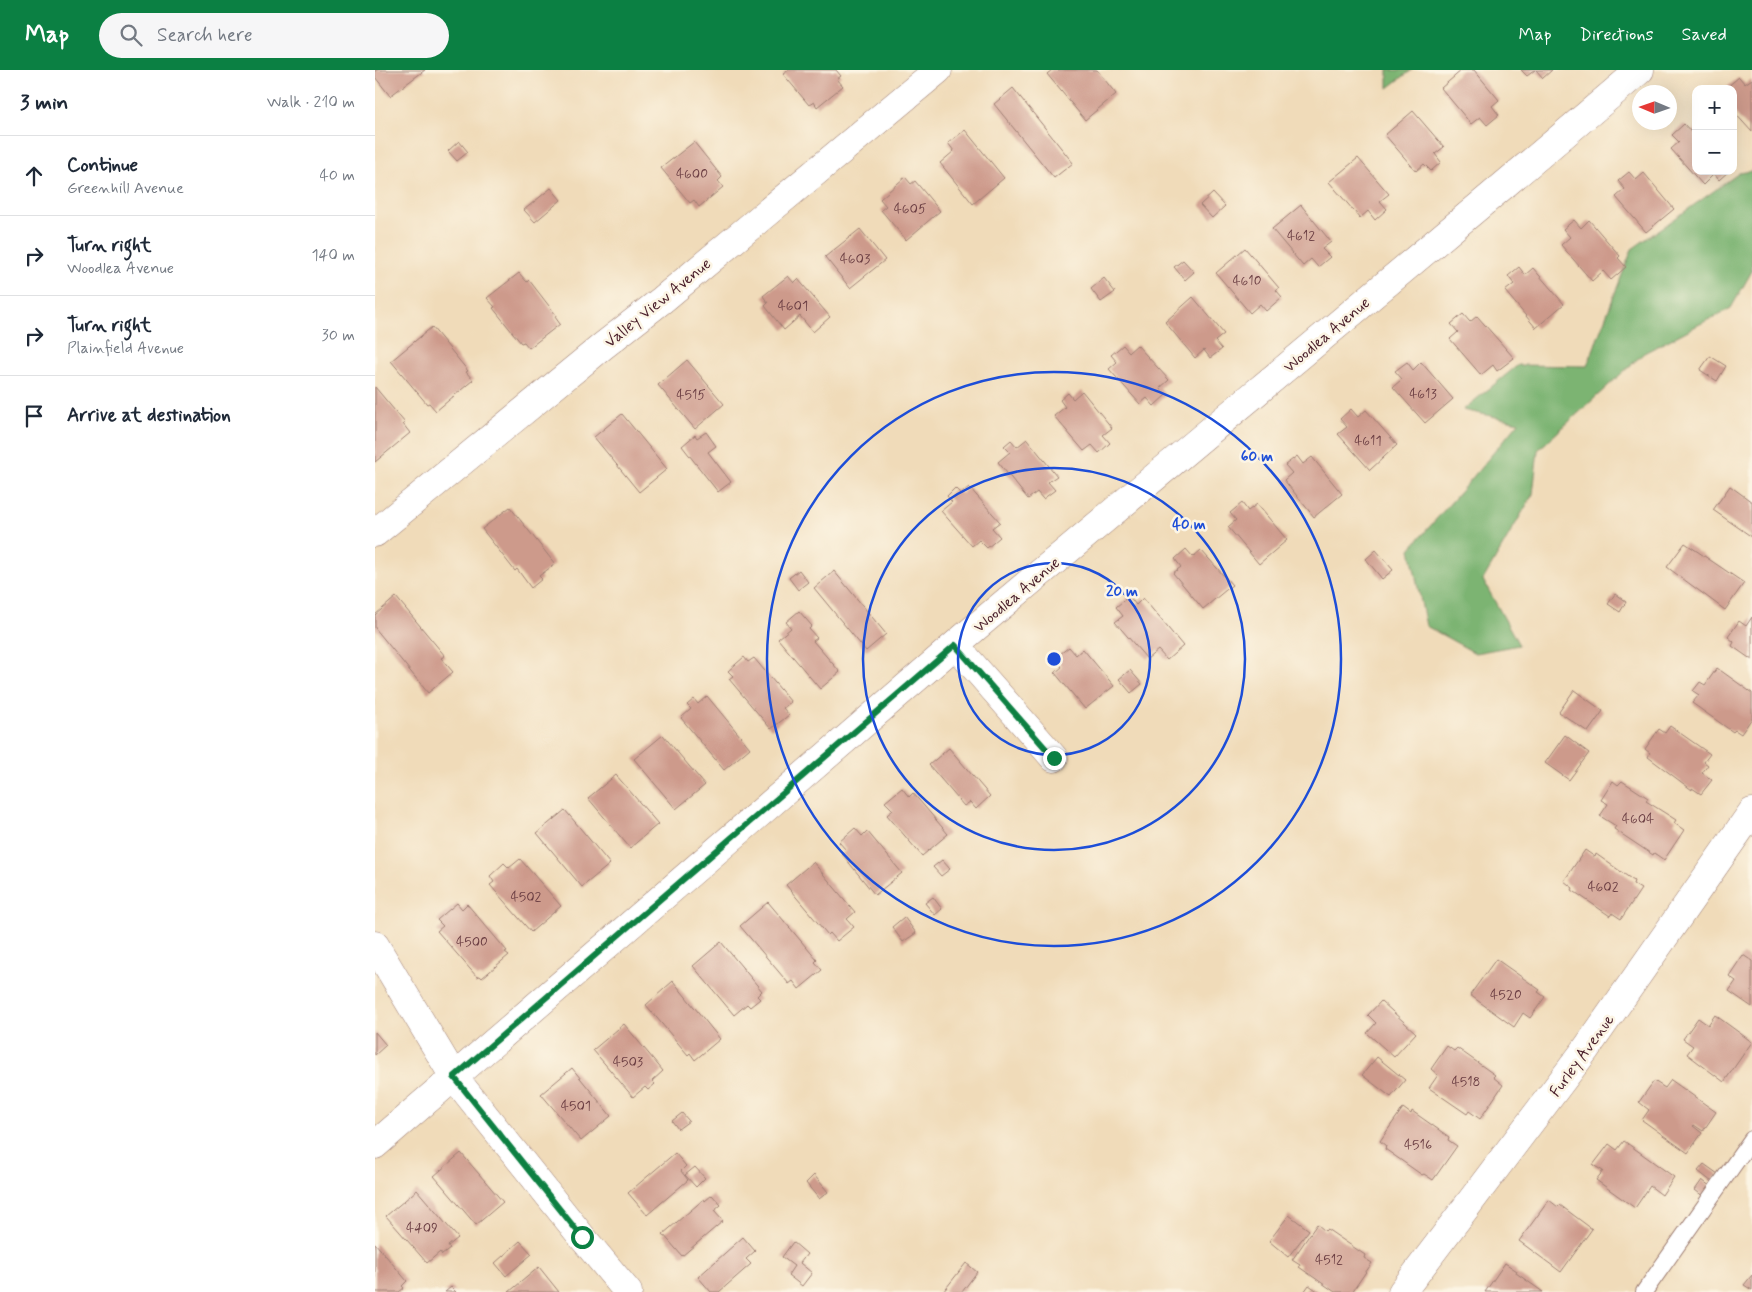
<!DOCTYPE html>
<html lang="en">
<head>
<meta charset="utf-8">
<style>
	:root { --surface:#fff; --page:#f6f6f7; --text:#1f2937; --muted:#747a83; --line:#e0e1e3; --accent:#0b8043 }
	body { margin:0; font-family:Mynerve,sans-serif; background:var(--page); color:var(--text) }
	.controls { position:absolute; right:15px; top:15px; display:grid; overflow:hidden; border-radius:10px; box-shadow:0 5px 20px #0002 }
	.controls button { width:45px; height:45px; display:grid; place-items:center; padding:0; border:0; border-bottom:1px solid var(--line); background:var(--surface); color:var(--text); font:25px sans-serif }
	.compass { position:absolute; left:1257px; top:15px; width:45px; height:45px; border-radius:50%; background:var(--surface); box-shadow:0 5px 20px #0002; rotate:272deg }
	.stop { position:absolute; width:15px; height:15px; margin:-11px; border:4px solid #0b8043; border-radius:50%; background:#fff }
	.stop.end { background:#0b8043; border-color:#fff; box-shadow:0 1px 5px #0008 }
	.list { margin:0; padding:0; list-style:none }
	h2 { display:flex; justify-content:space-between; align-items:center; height:65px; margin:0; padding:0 20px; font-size:21px }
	h2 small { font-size:16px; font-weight:400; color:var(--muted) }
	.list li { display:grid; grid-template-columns:32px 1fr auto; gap:15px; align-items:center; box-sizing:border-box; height:80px; padding:0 20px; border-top:1px solid var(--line) }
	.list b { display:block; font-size:19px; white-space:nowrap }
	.list p { margin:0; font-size:16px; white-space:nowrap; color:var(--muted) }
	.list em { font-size:16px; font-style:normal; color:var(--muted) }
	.icon { flex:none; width:28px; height:28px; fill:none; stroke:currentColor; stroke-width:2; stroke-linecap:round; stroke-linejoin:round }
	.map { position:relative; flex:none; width:1377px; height:1222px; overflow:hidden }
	header { display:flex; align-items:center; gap:30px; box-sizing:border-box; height:70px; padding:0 25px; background:var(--accent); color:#fff }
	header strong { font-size:24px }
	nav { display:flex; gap:28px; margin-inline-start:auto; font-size:18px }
	.search { width:350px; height:45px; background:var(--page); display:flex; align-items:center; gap:12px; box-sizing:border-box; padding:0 18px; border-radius:28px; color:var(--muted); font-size:19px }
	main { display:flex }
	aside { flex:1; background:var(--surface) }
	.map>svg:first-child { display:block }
	.forest { fill:#7cb472; stroke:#636a4e }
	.building { fill:#cd9a8b }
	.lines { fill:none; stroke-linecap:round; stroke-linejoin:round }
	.lane-casing { stroke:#9d7d72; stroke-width:18 }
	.street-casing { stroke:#9d7d72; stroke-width:29 }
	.lane { stroke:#fff; stroke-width:16 }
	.street { stroke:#fff; stroke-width:28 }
	.route { stroke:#0b8043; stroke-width:6 }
	.ring { fill:none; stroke:#1d4ed8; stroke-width:2.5 }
	.labels { text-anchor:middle; stroke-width:5; stroke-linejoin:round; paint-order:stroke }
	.number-label { font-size:14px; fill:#6b3e43 }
	.street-label { font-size:16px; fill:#4a1f2b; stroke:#fcf5e5 }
	.centre { fill:#1d4ed8; stroke:#fcf5e5; stroke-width:2.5 }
	.ring-label { font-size:15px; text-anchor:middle; font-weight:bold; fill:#1d4ed8; stroke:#fcf5e5; stroke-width:5; stroke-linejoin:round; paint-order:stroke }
</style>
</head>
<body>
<header>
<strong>Map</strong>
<div class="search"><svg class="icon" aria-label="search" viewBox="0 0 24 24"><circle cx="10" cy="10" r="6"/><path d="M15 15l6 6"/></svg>Search here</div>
<nav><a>Map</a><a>Directions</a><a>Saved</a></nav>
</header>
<main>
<aside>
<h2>3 min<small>Walk · 210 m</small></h2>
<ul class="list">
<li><svg class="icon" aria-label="ahead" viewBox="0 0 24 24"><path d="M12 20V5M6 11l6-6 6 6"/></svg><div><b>Continue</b><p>Greenhill Avenue</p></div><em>40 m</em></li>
<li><svg class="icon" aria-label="right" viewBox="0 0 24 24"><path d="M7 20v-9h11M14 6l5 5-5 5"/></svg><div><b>Turn right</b><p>Woodlea Avenue</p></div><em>140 m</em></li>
<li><svg class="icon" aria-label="right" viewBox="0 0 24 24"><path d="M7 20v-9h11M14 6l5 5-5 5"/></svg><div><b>Turn right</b><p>Plainfield Avenue</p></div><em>30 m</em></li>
<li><svg class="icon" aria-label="arrive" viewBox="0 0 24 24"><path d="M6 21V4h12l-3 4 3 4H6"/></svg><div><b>Arrive at destination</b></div></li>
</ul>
</aside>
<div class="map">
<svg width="1377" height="1222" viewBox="0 0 1377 1222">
	<rect width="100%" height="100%" fill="#fcf5e5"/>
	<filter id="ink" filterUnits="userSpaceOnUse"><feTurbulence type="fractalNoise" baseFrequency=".02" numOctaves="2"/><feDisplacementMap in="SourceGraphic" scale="10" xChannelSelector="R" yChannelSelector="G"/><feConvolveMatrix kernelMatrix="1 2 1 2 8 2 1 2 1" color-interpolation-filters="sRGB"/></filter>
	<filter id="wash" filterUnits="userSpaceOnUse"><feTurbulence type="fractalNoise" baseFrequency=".0096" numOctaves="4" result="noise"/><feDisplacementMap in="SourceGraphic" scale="20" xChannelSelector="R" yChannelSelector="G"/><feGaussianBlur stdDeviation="1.12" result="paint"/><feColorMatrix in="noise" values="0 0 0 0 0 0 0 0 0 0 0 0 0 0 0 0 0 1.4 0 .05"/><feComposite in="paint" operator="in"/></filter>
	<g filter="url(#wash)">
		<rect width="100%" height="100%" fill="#f0dbb9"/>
		<path class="forest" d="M1013,0H1037L1013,18Z
			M1377,101V201L1356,238L1269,283L1163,380L1158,424L1108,510L1144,575L1100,583L1051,556L1035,479L1093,413L1144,352L1088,340L1143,295L1212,296L1257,179L1364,103Z"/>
		<g id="blocks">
			<path class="building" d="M0,0H50L15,26L0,7Z
				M414,0H461L466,6L462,9L468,16L442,37L439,32L434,35L408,4Z
				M677,0H722L741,24L710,50L672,4Z
				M1087,0H1099L1124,30L1117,36L1124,45L1112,55L1105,47L1096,54L1066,18Z
				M1146,0H1160L1152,6Z
				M1161,0H1177L1168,8Z
				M1364,7L1370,14L1377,9V62L1358,41V19H1354L1352,17Z
				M638,18L698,93L679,108L619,34Z
				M1038,41L1069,77L1060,84L1066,92L1056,101L1049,94L1041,101L1010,65Z
				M1309,54L1316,62L1321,57V101H1354L1344,110L1339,104L1328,115L1296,79L1304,72L1297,65Z
				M590,60L629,108L598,134L565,93L579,81L573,73Z
				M84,71L93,82L82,91L73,81Z
				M319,72L347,107L343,111L348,117L324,137L319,130L315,133L286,98Z
				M983,88L1014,124L1005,131L1012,139L1000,150L993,141L985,148L954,112Z
				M1254,102L1261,110L1269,103L1299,139L1271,162L1241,127L1250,119L1243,111Z
				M530,107L536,114L540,111L565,141L531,170L506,140L511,136L505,129Z
				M176,118L186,130L160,152L149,140Z
				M838,123L850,136L837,148L825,135Z
				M926,135L956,172L947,179L955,187L943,197L936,189L928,196L897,159Z
				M1199,150L1206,158L1214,150L1245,186L1243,188L1251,197L1236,210L1228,201L1217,211L1186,175L1195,167L1188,159Z
				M485,159L510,190L475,218L450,187Z
				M870,178L904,218L901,220L907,227L891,241L885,234L875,243L841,203Z
				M808,190L819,202L810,210L799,197Z
				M1144,197L1150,205L1158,198L1189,234L1161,258L1130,221L1139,214L1133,206Z
				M144,203L152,212L154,210L181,245L180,247L185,254L154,278L149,272L146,273L118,238L120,237L112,228Z
				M413,206L419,213L423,209L455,247L438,262L425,246L409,260L390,236L393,233L388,226Z
				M729,208L740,222L726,232L716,219Z
				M818,227L849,264L840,271L847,279L835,288L829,280L820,288L790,252Z
				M1088,244L1095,252L1102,246L1139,288L1122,301L1118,295L1106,305L1075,269L1083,262L1076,254Z
				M57,257L93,301L91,302L98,310L61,341L54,333L52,334L16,291Z
				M748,275L754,282L762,275L794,310L785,318L791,325L779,336L772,328L765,334L734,299L742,292L736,285Z
				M1335,286L1351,296L1342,311L1325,300Z
				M312,290L349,334L320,359L283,315Z
				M1032,292L1038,300L1046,292L1078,329L1050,353L1018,317L1027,309L1020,301Z
				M0,317L30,353L28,354L35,363L0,392Z
				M707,321L737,358L728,365L735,373L724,383L717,375L709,381L679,346L690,337L685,330L693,323L698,329Z
				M976,339L983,347L991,340L1022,375L995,400L963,364L972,357L965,349Z
				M247,344L292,399L264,422L219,367Z
				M331,362L341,376L333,382L356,412L343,422L307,376L320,365L322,368Z
				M652,369L682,406L673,412L680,420L668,429L662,422L653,429L623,392L635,382L629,376L636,370L642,377Z
				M922,386L928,394L937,387L967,424L939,447L909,410L917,403L910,395Z
				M1355,416L1377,432V467L1338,440Z
				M594,417L625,452L617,458L625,467L612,478L604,470L597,476L566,441L577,432L572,426L580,418L586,424Z
				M867,433L873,441L882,434L912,470L884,494L853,457L861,450L855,443Z
				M135,437L180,494L164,506L167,509L156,518L142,499L140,501L107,459Z
				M1310,473L1369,513L1350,540L1292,497Z
				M811,479L818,487L826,480L857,515L828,539L798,503L806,497L800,489Z
				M1001,480L1018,500L1007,509L991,489Z
				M424,500L433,512L423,520L414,508Z
				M459,501L511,564L491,581L439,518Z
				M1240,524L1251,532L1245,542L1233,534Z
				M754,526L761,535L768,528L808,576L792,590L783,580L772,589L740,552L748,546L741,537Z
				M21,527L70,586L66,588L78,602L53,623L0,558V545Z
				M424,541L437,556L434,559L442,568L438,571L465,602L445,619L403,569L416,558L411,552Z
				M1377,547V590L1357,576L1359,572L1353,567L1364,551L1371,556Z
				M694,577L701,585L708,579L739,616L710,639L680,603L687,597L680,588Z
				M369,587L373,592L379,588L416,632L408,638L414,645L396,659L354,609L358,606L353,601Z
				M1342,598L1377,623V648L1366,664L1360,660L1358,662L1317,633L1324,625L1318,621L1325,612L1330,615Z
				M755,600L767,614L756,623L744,609Z
				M1199,620L1228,641L1213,662L1184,642Z
				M332,626L375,678L349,700L306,648L316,639L312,635L319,629L323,634Z
				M1295,656L1335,684L1329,692L1333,695L1327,703L1337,710L1326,724L1317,718V720L1273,687L1275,683L1270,679L1284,659L1290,663Z
				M288,665L330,715L301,739L259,689Z
				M1190,665L1214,683L1194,710L1170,693Z
				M574,678L615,726L601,739L595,732L589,736L554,695Z
				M241,705L283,754L255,778L213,728Z
				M1238,711L1243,715L1247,711L1273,728L1271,731L1301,750L1299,753L1309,760L1289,790L1279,783L1278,785L1239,759L1241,756L1225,746L1233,734L1226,730Z
				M527,718L534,727L538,723L573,764L547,786L512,745L518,740L510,732Z
				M190,740L235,794L207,817L162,763Z
				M480,758L487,766L492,761L527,803L500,825L467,784L471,780L464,772Z
				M1210,780L1220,787L1221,784L1259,811L1258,814L1266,819L1246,849L1237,843L1235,846L1197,820L1198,818L1189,811Z
				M145,789L186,836L156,862L115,815L119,812L115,806L129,793L134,798Z
				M567,790L575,799L566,806L558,797Z
				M438,792L480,842L472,849L479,857L462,871L455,863L453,865L411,815Z
				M558,827L567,839L560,845L550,833Z
				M393,832L442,890L440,892L447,900L424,919L418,911L414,914L365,856Z
				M82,833L87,839L92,834L132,881L130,882L134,885L107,908L105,906L102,907L62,861L68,856L62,850Z
				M529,847L541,863L528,872L517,857Z
				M346,872L387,921L382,926L385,929L375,937L372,934L359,945L318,896Z
				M1368,885L1377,891V937L1354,921L1361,911L1354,906Z
				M1121,889L1165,920L1163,922L1170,927L1155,948L1148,943L1139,957L1095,925Z
				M298,911L345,969L320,990L315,983L313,985L271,935Z
				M1006,931L1041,963L1019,987L992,963L1001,953L993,945Z
				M1340,945L1377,972L1349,1012L1312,984L1318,976L1308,969L1323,948L1333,955Z
				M249,954L288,1001L277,1011L280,1014L273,1020L270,1017L258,1027L218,980Z
				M0,962L11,975L0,985Z
				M1072,976L1079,981L1082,978L1120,1005L1118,1007L1128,1015L1105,1049L1094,1041L1092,1044L1054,1018L1063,1005L1056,999Z
				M1002,987L1030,1010L1016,1027L987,1005Z
				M197,998L236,1046L206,1071L166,1024Z
				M1296,1010L1341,1042L1328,1061L1319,1055L1318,1056L1327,1063L1313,1083L1267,1050L1274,1040L1264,1032L1279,1011L1290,1018Z
				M1028,1038L1036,1044L1037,1041L1074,1067L1073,1070L1082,1076L1058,1110L1049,1104L1047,1105L1010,1079L1011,1076L1005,1071Z
				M307,1043L314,1051L303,1059L297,1051Z
				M1249,1071L1299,1107L1287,1125L1275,1116L1260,1138L1221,1110L1228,1101L1218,1095L1234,1074L1242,1080Z
				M86,1083L128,1132L101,1155L59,1106Z
				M300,1083L311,1096L306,1101L313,1110L272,1145L253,1123Z
				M1329,1094L1343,1104L1337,1112L1323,1101Z
				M320,1097L330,1108L321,1117L310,1105Z
				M439,1105L453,1122L444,1129L431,1113Z
				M1327,1110L1336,1117L1329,1127L1320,1120Z
				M42,1120L83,1168L73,1176L75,1179L67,1185L65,1182L52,1193L11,1146Z
				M337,1125L346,1135L339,1141L348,1151L307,1186L288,1164L329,1129L330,1131Z
				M1174,1130L1183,1137L1185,1135L1217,1159L1186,1202L1144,1171Z
				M914,1145L934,1160L913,1187L894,1171Z
				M942,1154L950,1161L952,1159L990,1185L989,1188L997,1193L977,1222H960L924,1197L925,1195L917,1190Z
				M368,1167L380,1181L371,1189L376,1194L344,1222H336L323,1207Z
				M145,1171L157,1184L131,1206L120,1193Z
				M418,1172L432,1184L425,1193L437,1203L427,1216L413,1205L419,1196L407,1187Z
				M0,1173L32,1211L27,1216L29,1218L24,1222H0Z
				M591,1193L602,1202L587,1222H568Z
				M1130,1193L1142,1201L1141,1203L1168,1222H1110Z
				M164,1197L184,1222H134Z
				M1377,1205V1220L1369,1215Z
				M934,1215L944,1222H929Z
				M76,1217L81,1222H70Z"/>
		</g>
	</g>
	<g filter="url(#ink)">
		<use href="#blocks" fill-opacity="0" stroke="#9d7d72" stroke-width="1"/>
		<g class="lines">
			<defs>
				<path id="lane" d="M1269,1222L1377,1069"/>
				<path id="street" d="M0,463L228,276L287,230L563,0
					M580,575L679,688
					M0,875L79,1007L207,1167L253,1222
					M0,1075C193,908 386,740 581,574C808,382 1039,193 1265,0
					M1027,1222L1211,979L1377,742"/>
			</defs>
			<use href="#lane" class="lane-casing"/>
			<use href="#street" class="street-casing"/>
			<use href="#lane" class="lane"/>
			<use href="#street" class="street"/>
		</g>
	</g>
	<g class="lines" filter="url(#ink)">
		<path class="route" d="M207,1167L79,1007L580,575L679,688"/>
	</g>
	<g class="ring">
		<circle cx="679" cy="589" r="96"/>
		<circle cx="679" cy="589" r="191"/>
		<circle cx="679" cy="589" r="287"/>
	</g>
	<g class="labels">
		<g class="number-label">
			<text x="317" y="108">4600</text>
			<text x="535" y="143">4605</text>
			<text x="926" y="170">4612</text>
			<text x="480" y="193">4603</text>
			<text x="872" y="215">4610</text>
			<text x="418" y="240">4601</text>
			<text x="1048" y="328">4613</text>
			<text x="316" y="329">4515</text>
			<text x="993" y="375">4611</text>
			<text x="1263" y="753">4604</text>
			<text x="1228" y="821">4602</text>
			<text x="151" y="831">4502</text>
			<text x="97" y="876">4500</text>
			<text x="1131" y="929">4520</text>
			<text x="253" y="996">4503</text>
			<text x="1091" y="1016">4518</text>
			<text x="201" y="1040">4501</text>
			<text x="1043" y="1079">4516</text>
			<text x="47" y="1162">4409</text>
			<text x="954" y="1194">4512</text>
		</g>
		<g class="street-label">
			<text transform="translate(282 232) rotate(-39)" y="6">Valley View Avenue</text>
			<text transform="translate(951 264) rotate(-40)" y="6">Woodlea Avenue</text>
			<text transform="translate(641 524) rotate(-40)" y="6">Woodlea Avenue</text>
			<text transform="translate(1206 985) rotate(-54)" y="6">Furley Avenue</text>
		</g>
	</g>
	<circle cx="679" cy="589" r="8" class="centre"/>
	<g class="ring-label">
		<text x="882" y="391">60 m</text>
		<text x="814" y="459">40 m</text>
		<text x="747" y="526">20 m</text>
	</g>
</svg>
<div class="controls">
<button>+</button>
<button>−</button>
</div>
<svg class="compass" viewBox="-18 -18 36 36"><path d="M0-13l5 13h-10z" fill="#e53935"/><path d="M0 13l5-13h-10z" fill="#747a83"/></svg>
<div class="stop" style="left:207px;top:1167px"></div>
<div class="stop end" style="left:679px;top:688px"></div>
</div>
</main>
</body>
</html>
